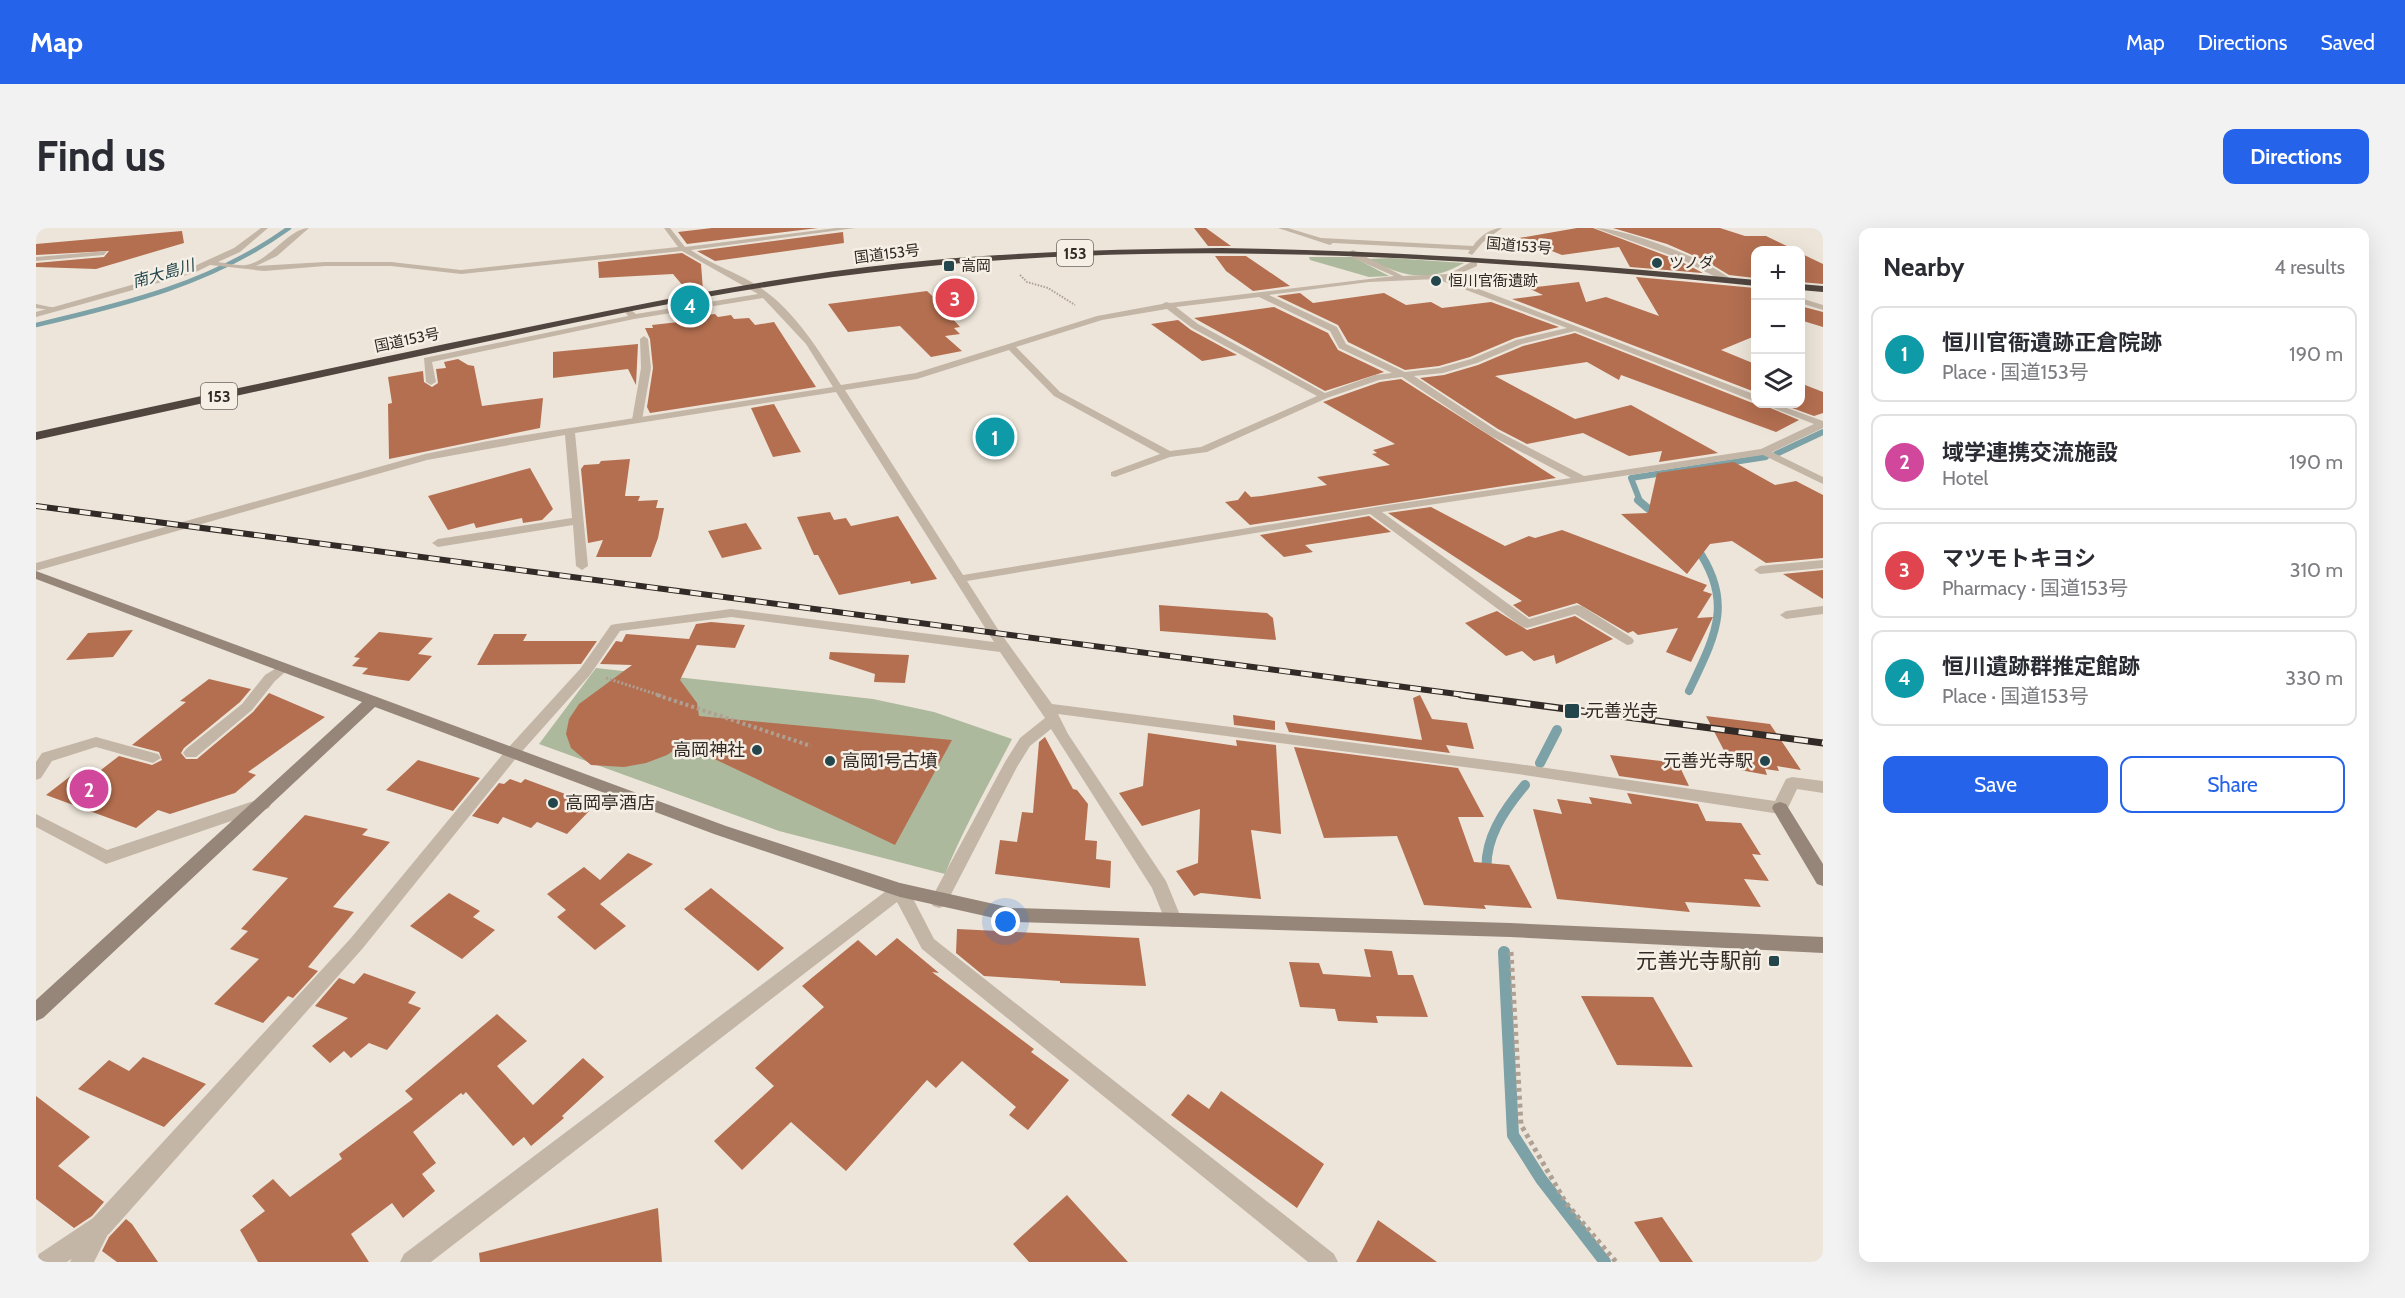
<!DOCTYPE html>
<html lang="en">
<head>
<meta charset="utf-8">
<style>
	:root { --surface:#fff; --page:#f2f2f3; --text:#2b2b33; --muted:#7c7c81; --line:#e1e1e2; --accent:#2563eb }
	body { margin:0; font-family:Cabin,"Noto Sans JP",sans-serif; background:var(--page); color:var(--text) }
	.controls { position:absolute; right:18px; top:18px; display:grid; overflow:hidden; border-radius:12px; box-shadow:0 6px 24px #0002 }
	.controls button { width:54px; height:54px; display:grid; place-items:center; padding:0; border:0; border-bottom:2px solid var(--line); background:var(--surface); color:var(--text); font:30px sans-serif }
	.you { position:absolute; left:970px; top:694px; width:21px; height:21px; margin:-15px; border:4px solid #fff; border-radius:50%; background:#1a73e8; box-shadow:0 0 0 9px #1a73e833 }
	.badge { display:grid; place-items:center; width:39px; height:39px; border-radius:50%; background:var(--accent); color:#fff; font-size:20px; font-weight:700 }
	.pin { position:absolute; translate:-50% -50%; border:3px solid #fff; box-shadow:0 2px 6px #0006 }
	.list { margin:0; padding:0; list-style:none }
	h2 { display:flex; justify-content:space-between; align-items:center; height:78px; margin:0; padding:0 24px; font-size:26px }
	h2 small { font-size:20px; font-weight:400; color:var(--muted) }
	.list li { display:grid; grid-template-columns:39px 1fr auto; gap:18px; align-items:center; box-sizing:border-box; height:96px; margin:0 12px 12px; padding:0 12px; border:2px solid var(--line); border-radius:12px }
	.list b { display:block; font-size:22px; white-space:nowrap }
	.list p { margin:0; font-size:20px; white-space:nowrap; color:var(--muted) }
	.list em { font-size:20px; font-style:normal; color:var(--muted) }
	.actions { display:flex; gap:12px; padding:18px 24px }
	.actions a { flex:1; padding:14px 0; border:2px solid var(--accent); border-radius:12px; text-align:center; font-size:21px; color:var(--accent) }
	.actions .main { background:var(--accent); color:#fff }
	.icon { flex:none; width:33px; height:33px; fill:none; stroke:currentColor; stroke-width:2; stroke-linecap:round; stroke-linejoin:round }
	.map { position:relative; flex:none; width:1787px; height:1034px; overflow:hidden; border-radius:12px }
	header { display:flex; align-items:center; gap:36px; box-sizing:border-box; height:84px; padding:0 30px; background:var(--accent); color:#fff }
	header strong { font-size:28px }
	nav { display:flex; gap:33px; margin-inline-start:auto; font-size:21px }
	.intro { display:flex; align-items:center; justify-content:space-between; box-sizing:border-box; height:144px; padding:0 36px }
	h1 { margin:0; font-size:42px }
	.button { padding:15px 27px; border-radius:12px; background:var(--accent); color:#fff; font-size:21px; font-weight:700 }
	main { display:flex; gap:36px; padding:0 36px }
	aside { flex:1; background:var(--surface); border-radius:12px; box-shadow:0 6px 24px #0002 }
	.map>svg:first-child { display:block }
	.green { fill:#adb99c }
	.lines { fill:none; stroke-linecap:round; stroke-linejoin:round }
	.stream-far4 { stroke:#7ca1a6; stroke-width:4.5 }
	.stream-far3 { stroke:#7ca1a6; stroke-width:6 }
	.stream-far2 { stroke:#7ca1a6; stroke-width:8 }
	.stream-far1 { stroke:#7ca1a6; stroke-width:10 }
	.stream { stroke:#7ca1a6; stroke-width:12 }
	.building { fill:#b46f50 }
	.path-far3 { stroke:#aea092; stroke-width:2; stroke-dasharray:1.5 1.5; stroke-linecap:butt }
	.path-far2 { stroke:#aea092; stroke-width:3; stroke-dasharray:2 2; stroke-linecap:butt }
	.path-far1 { stroke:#aea092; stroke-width:4; stroke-dasharray:3 3; stroke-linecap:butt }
	.path { stroke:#aea092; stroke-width:5; stroke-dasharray:4 4; stroke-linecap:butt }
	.lane { fill:#c3b6a7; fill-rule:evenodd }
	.street { fill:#c3b6a7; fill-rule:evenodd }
	.secondary { fill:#968679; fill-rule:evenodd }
	.highway { fill:#50453f; fill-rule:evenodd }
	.rail-far1-casing { stroke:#312a26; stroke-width:6 }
	.rail-casing { stroke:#312a26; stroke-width:7 }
	.rail-far1 { stroke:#f5efe5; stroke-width:4; stroke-dasharray:11; stroke-linecap:butt }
	.rail { stroke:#f5efe5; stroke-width:4.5; stroke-dasharray:14; stroke-linecap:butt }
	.poi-dot { fill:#22464c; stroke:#f5efe5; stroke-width:2 }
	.labels { text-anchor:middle; stroke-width:5; stroke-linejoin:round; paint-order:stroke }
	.far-street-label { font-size:15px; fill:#312a26; stroke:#f5efe5 }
	.far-poi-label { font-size:15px; fill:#312a26; stroke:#f5efe5; text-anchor:start }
	.shield { fill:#f5efe5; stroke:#6c655f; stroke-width:1.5 }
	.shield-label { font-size:16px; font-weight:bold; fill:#312a26 }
	.far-water-label { font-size:16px; font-style:italic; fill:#22464c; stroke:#f5efe5 }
	.poi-label { font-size:18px; fill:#312a26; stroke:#f5efe5; text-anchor:start }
	.near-poi-label { font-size:21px; fill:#312a26; stroke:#f5efe5; text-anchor:end }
</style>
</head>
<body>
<header>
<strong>Map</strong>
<nav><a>Map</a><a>Directions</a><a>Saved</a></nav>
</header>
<div class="intro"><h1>Find us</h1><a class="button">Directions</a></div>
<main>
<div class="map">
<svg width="1787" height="1034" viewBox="0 0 1787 1034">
	<rect width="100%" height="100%" fill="#ede5d9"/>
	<path class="green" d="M1273,29H1317L1353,48L1333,49L1274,32Z
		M1355,30L1428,35C1391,56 1367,48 1331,31Z
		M560,440L837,471L898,484L976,511C953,556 928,599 909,646L743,603L503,516Z"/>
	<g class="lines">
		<path class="stream-far4" d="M0,97C90,76 177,55 253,0"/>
		<path class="stream-far3" d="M1740,226L1787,204
			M1604,273L1595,250L1730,229"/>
		<path class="stream-far2" d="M1602,272L1621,288
			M1653,463C1679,408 1699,374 1660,319"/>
		<path class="stream-far1" d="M1504,535L1521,502
			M1451,646C1447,612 1468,582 1489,557"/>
		<path class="stream" d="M1468,724L1477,907L1505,951L1569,1034"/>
	</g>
	<path class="building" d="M676,0H782L651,16L642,4Z
		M1158,0H1170L1195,18H1172Z
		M1541,0H1557L1644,33L1667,45L1594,39L1583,19L1526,27L1483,10Z
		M1577,0H1684L1709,8H1730L1759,22H1719V50L1693,47L1670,33L1631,16Z
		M146,3L148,15L60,41L0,39V35L68,29L73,23L0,27V16Z
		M807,4L808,15L679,33L661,23Z
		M646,25L665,36L667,62L653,65L637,46L563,50L562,34Z
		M1764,25L1787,36V56L1764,54Z
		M1179,28H1210L1254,58L1217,63L1190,43Z
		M1600,49L1719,60V108L1685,122L1719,136V164L1476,71L1507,67L1492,60L1543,54L1550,74L1570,69L1623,88Z
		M891,63L918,89H915L924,99L918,100L924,106L909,108L926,123L895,129L864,98L812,104L792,76Z
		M1264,65L1277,75L1348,65L1370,77L1395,74L1406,80L1455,74L1523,99L1479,110L1434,129L1403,138L1369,142L1312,114L1302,97L1241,68Z
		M1764,78L1787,84V99L1764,92Z
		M1238,79L1292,105L1302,122L1348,144L1289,163L1158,90Z
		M679,86L682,89L695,87L698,91L713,90L719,97L738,94L780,159L614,185L611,179L617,140L614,111L609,100H617L616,97L652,93L650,89Z
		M1142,92L1155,102L1201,127L1166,133L1115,96Z
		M1539,105L1719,176H1725L1763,192L1740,204L1585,147L1583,152L1551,134L1459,148L1539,191L1595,177L1682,225L1623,234L1626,223L1593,228L1547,205L1491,216L1462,201L1384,150L1408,147L1442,137L1487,118Z
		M602,116L600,157L592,141L517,150V124Z
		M422,131L432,137L438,138L446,178L507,170L504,200L353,231L352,176L356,175L352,149L387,143L388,154L396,159L402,155L400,141L410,140L408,134Z
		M1365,151L1520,250L1214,297L1189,274L1202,272L1209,263L1215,269L1226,268L1291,257L1281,249L1354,237L1336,226L1341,225L1337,222L1359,216L1287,174L1344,154Z
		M1764,155L1787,164V185L1778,188L1745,176H1764Z
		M738,176L765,224L737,229L715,180Z
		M594,231L589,268H604L602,273L622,272L620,280H628L622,310L615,329H560L567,312L552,315L545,241L548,237L563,236L565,233Z
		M1698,234L1739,257L1760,253L1787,267V330L1730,335L1696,313L1674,316L1651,346L1585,286L1612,285L1621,245Z
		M494,240L517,281L506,292L487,295L486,290L440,300L438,295L412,302L392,268Z
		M1395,279L1469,318L1493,308L1499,310L1526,302L1671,357L1667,363L1676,366L1661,390L1677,389L1655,434L1630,424L1642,400L1602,407L1597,403L1592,405L1541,375L1493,389L1477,377L1486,373L1352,285Z
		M794,284L798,292L810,290L815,298L862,288L901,351L875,356L874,353L803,367L782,327H778L761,289Z
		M1333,288L1355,304L1269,317L1277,324L1248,329L1224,307Z
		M710,295L726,321L686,330L672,303Z
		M1787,342V371L1747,346Z
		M1123,377L1231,385L1237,390L1240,412L1124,403Z
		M1461,383L1491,402L1539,388L1577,411L1520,436L1518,427L1498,433L1486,423L1470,428L1429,395Z
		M675,394L709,397L699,420L661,417L644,452L661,475L663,488L916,512L859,617L647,516L631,527L610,535L588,539L555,537L535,520L530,506L533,491L543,476L596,437L564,436L580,413L586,414L590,406L653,411L660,396Z
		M97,402L77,429L30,432L52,405Z
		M343,404L397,410L382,426L396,428L373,453L326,446L332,440L316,438L324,430L318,429Z
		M458,406H491L487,413H561L545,436L441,437Z
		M794,424L873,427L869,455L838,454L839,446L793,431Z
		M173,451L215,461L204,474L148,520L145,525L150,531H161L217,484L233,465L289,489L212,544L220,547L199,565L134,586L122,582L100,600L10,567L45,540L61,545L83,528L116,537L126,532L123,524L96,517L150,474L144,473Z
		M1384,467L1396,491L1431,495L1438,521L1410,517L1414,525L1253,504L1249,494L1386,512L1377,470Z
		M1197,487L1239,493V502L1198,497Z
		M1670,488L1734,496L1765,542L1741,538L1743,543L1729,541L1731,547L1704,542L1701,534H1694Z
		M1112,505L1201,518L1200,512L1240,517L1245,606L1215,602L1225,671L1165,665L1158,668L1140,643L1162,635L1164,581L1106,598L1083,565L1107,558Z
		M1009,509L1037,561L1041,562L1052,576L1049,612L1061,613L1060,631L1075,633L1074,660L959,646L964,612L981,614L986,584L997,585L1003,514Z
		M1258,519L1422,540L1448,589H1422L1438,634L1473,637L1496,680L1448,677L1450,681L1388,677L1361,608L1288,610Z
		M1574,527L1642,535L1653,558L1583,548Z
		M382,532L444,550L417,583L350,562Z
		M474,551L485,555L489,551L559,577L531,606L501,594L495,600L467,589L462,596L436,588L463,555L468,556Z
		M1591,565L1662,576L1670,593L1705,595L1725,627L1716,626L1733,653L1708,651L1725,679L1649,674L1654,684L1521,671L1497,581L1526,586L1521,571L1556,576L1553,569L1596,576Z
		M269,587L332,601L326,607L354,614L297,679L318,684L272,739L282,743L257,770L252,768L227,795L178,776L223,731L194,721L212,703L205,701L252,650L216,642Z
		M592,625L617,636L564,676L590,698L559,722L521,689L530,682L511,666L548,639L564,652Z
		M675,660L748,720L722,743L648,681Z
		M413,665L444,683L437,689L459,702L426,731L374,698Z
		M921,701L1103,710L1110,758L1024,755V753L948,748L920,725Z
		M861,710L903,745L896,744L998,821L995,824L1033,852L992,902L973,887L980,879L926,833L900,860L891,852L810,943L755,894L706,942L678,913L738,858L719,840L788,779L766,758L822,712L840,728Z
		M1328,721L1356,723L1362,747H1377L1392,789L1340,788L1342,795L1302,793L1299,781L1264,779L1253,734L1283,735L1287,746L1335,749Z
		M328,745L380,764L372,775L385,780L351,822L333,815L315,830L308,823L294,835L276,818L312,790L279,778L303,750L318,756Z
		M1545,768L1617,769L1657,839L1581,837Z
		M461,786L491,813L461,838L497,877L547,830L568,849L526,888L528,890L495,918L488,909L477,918L430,864L427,867L425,865L377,904L400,935L386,946L399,963L367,990L356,975L315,1006L333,1034H222L204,1002L229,983L216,968L237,951L254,969L306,931L303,926L377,871L369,863Z
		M107,829L170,856L128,899L42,861L73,832L93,843Z
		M1185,863L1288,936L1261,980L1135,887L1152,866L1173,881Z
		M0,868L54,909L22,938L68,974L56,988L38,1000L0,971Z
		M1031,967L1092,1034H993L977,1016Z
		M622,980L626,1034H444L443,1025Z
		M1626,989L1657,1034H1624L1598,994Z
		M90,991L96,996L122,1034H81L66,1023L73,1009Z
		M1342,992L1401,1034H1320Z"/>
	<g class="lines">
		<path class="path-far3" d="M984,47L991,54L1012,60L1039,77"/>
		<path class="path-far2" d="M570,450L626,468"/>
		<path class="path-far1" d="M621,467L775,518"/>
		<path class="path" d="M1475,724L1485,897L1530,975L1580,1034"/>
		<path class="lane" d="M71,23L68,27L0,33V29Z
			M0,76L24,81L20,83L0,80Z
			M608,108L612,111L615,140L606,192L601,195L596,192L605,140L604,111Z
			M247,436L254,440L239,453L216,482L160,529H150L147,525L150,521L206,476L229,447Z
			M60,509L122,526L125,530L117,535L60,519L16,533L5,550L0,552V534L6,525Z
			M476,520L484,525L481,529L327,720L73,1006L31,1034H0L3,1026L57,990L315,710L471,521Z
			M227,570L233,572L235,576L233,580L70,636L0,599V586L71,622Z"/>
		<path class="street" d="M225,0H232L204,24L182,34C190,35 201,38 210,37C233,34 253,0 273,0L241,28L220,38L289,34H355L425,42L642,19L628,0H634L649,19L800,0H819L655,22C674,36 697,43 717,55C756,78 781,120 805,157L880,145L1061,88L1126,76L1130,74L1134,75L1358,48L1317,30L1313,24L1317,22L1367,48L1413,46L1435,34H1441V38L1414,50L1720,167V174L1539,103L1486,116L1441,135L1407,145L1378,148L1461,203L1548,248L1725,221L1778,196L1727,176H1740L1787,193V200L1736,224L1787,249V256L1727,227L1346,284L1493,391L1541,377L1546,378L1596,410L1598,413L1596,416L1591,417L1539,386L1491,400L1486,399L1334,286L931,353L963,403L1016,476L1482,536L1739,573L1750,551L1756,549L1787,553V565L1761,561L1750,584L1744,586L1482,546L1022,486L1032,506L1130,653L1146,692L1143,697L1137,699L1131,697L1116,660L1015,501L994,518L981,539L909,678L903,680L897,678L894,673L969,534L984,510L1009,490L964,424L695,389L584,403L554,447L481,529H471L468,525L471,521L544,441L575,397L580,396L695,381L958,414L800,164L539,205L552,338L546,342L540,338L537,297L402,319L396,315L402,311L536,290L529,207L391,232L0,343V335L389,226L452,213L797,159L770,116L727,70L598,91L396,134L400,154L395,157L390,154L388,130L592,88L587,81L591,79L600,86L722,66L646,23L425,46L355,38H289L228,43L174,37L158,45L0,89V84L152,41L198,20ZM1401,51L1531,100L1480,112L1435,131L1403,140L1369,144L1310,116L1301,99L1233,67L1333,54ZM1223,69L1294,103L1303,120L1356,145L1339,147L1289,165L1162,96L1140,79ZM1131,81L1156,100L1281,168L1165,219L1134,223L1024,164L980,119L1066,92ZM973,122L1018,168L1124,226L1075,244V248L1079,249L1134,229L1171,224L1291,170L1343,152L1366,149L1453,207L1535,250L1352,277L927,347L809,162L881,151Z
			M1242,0H1252L1285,10L1437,18C1444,8 1455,0 1466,0L1447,14L1436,27L1432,25L1434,22L1297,15L1294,17Z
			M1559,0C1589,0 1673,32 1696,52L1689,54L1645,31Z
			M1764,70L1787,77V82L1764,75Z
			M1787,332V340L1724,346L1718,342L1724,338Z
			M1787,378V386L1750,391L1744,387L1750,383Z
			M864,655L870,657L898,711L1298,1026L1302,1034H1272L886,721L861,674L395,1034H364L368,1026L858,657Z
			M65,987L73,990L76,998L58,1034H34L57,990Z"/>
		<path class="secondary" d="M0,343L690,598L864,655L976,680L1474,695L1787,709V725L1474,709L976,694L864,669L678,606L339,479L7,790L0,793V772L326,474L0,351Z
			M1744,574L1750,576L1787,636V658L1781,656L1736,580L1738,576Z"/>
		<path class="highway" d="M1186,20C1364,23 1542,35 1720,52V58C1436,30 1150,10 865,41C721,56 577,86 435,117C290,148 145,180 0,212V204C158,170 315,135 473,103C603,76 734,49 866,35C972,24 1079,21 1186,20Z
			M1764,56L1787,58V64L1764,62Z"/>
		<defs>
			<path id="rail-far1" d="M0,278L1436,468"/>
			<path id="rail" d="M1425,467L1787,515"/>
		</defs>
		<use href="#rail-far1" class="rail-far1-casing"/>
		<use href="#rail" class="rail-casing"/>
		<use href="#rail-far1" class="rail-far1"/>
		<use href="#rail" class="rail"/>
	</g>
	<g class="poi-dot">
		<circle cx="1621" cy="35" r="6"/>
		<rect x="907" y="32" width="12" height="12" rx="3"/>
		<circle cx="1400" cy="53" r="6"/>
		<rect x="1528" y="475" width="16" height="16" rx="3"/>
		<circle cx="721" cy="522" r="6"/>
		<circle cx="794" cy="533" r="6"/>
		<circle cx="1729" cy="533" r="6"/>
		<circle cx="517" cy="575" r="6"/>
		<rect x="1732" y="727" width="12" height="12" rx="3"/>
	</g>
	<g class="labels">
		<g class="far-street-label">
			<text transform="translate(1483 18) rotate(5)" y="5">国道153号</text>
			<text transform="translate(851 26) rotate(-7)" y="5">国道153号</text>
			<text transform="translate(371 112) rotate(-12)" y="5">国道153号</text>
		</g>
		<g class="far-poi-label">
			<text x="1633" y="40">ツノダ</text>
			<text x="925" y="43">高岡</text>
			<text x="1412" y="58">恒川官衙遺跡</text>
		</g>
		<g class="shield">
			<rect x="1021" y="12" width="36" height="26" rx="4.5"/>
			<rect x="165" y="155" width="36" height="26" rx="4.5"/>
		</g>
		<g class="shield-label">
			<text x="1039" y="31">153</text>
			<text x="183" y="174">153</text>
		</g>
		<g class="far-water-label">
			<text transform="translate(127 45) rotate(-16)" y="6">南大島川</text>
		</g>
		<g class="poi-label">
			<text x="1550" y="489">元善光寺</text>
			<text x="709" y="528" text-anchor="end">高岡神社</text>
			<text x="806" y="539">高岡1号古墳</text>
			<text x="1717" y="539" text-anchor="end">元善光寺駅</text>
			<text x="529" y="581">高岡亭酒店</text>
		</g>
		<g class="near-poi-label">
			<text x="1726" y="740">元善光寺駅前</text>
		</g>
	</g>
</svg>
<div class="controls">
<button>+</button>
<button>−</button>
<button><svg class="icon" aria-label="layers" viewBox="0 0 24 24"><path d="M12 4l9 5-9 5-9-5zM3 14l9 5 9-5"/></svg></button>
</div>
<div class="you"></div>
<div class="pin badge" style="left:959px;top:209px;background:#0f9aa8">1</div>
<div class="pin badge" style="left:53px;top:561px;background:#d1479c">2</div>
<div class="pin badge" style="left:919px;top:70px;background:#e0444e">3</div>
<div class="pin badge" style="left:654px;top:77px;background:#0f9aa8">4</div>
</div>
<aside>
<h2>Nearby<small>4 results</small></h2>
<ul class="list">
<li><span class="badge" style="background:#0f9aa8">1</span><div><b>恒川官衙遺跡正倉院跡</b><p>Place · 国道153号</p></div><em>190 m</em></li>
<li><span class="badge" style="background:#d1479c">2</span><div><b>域学連携交流施設</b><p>Hotel</p></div><em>190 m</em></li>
<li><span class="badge" style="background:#e0444e">3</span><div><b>マツモトキヨシ</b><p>Pharmacy · 国道153号</p></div><em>310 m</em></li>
<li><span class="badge" style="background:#0f9aa8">4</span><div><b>恒川遺跡群推定館跡</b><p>Place · 国道153号</p></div><em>330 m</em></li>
</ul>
<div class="actions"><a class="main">Save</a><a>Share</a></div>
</aside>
</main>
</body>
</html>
